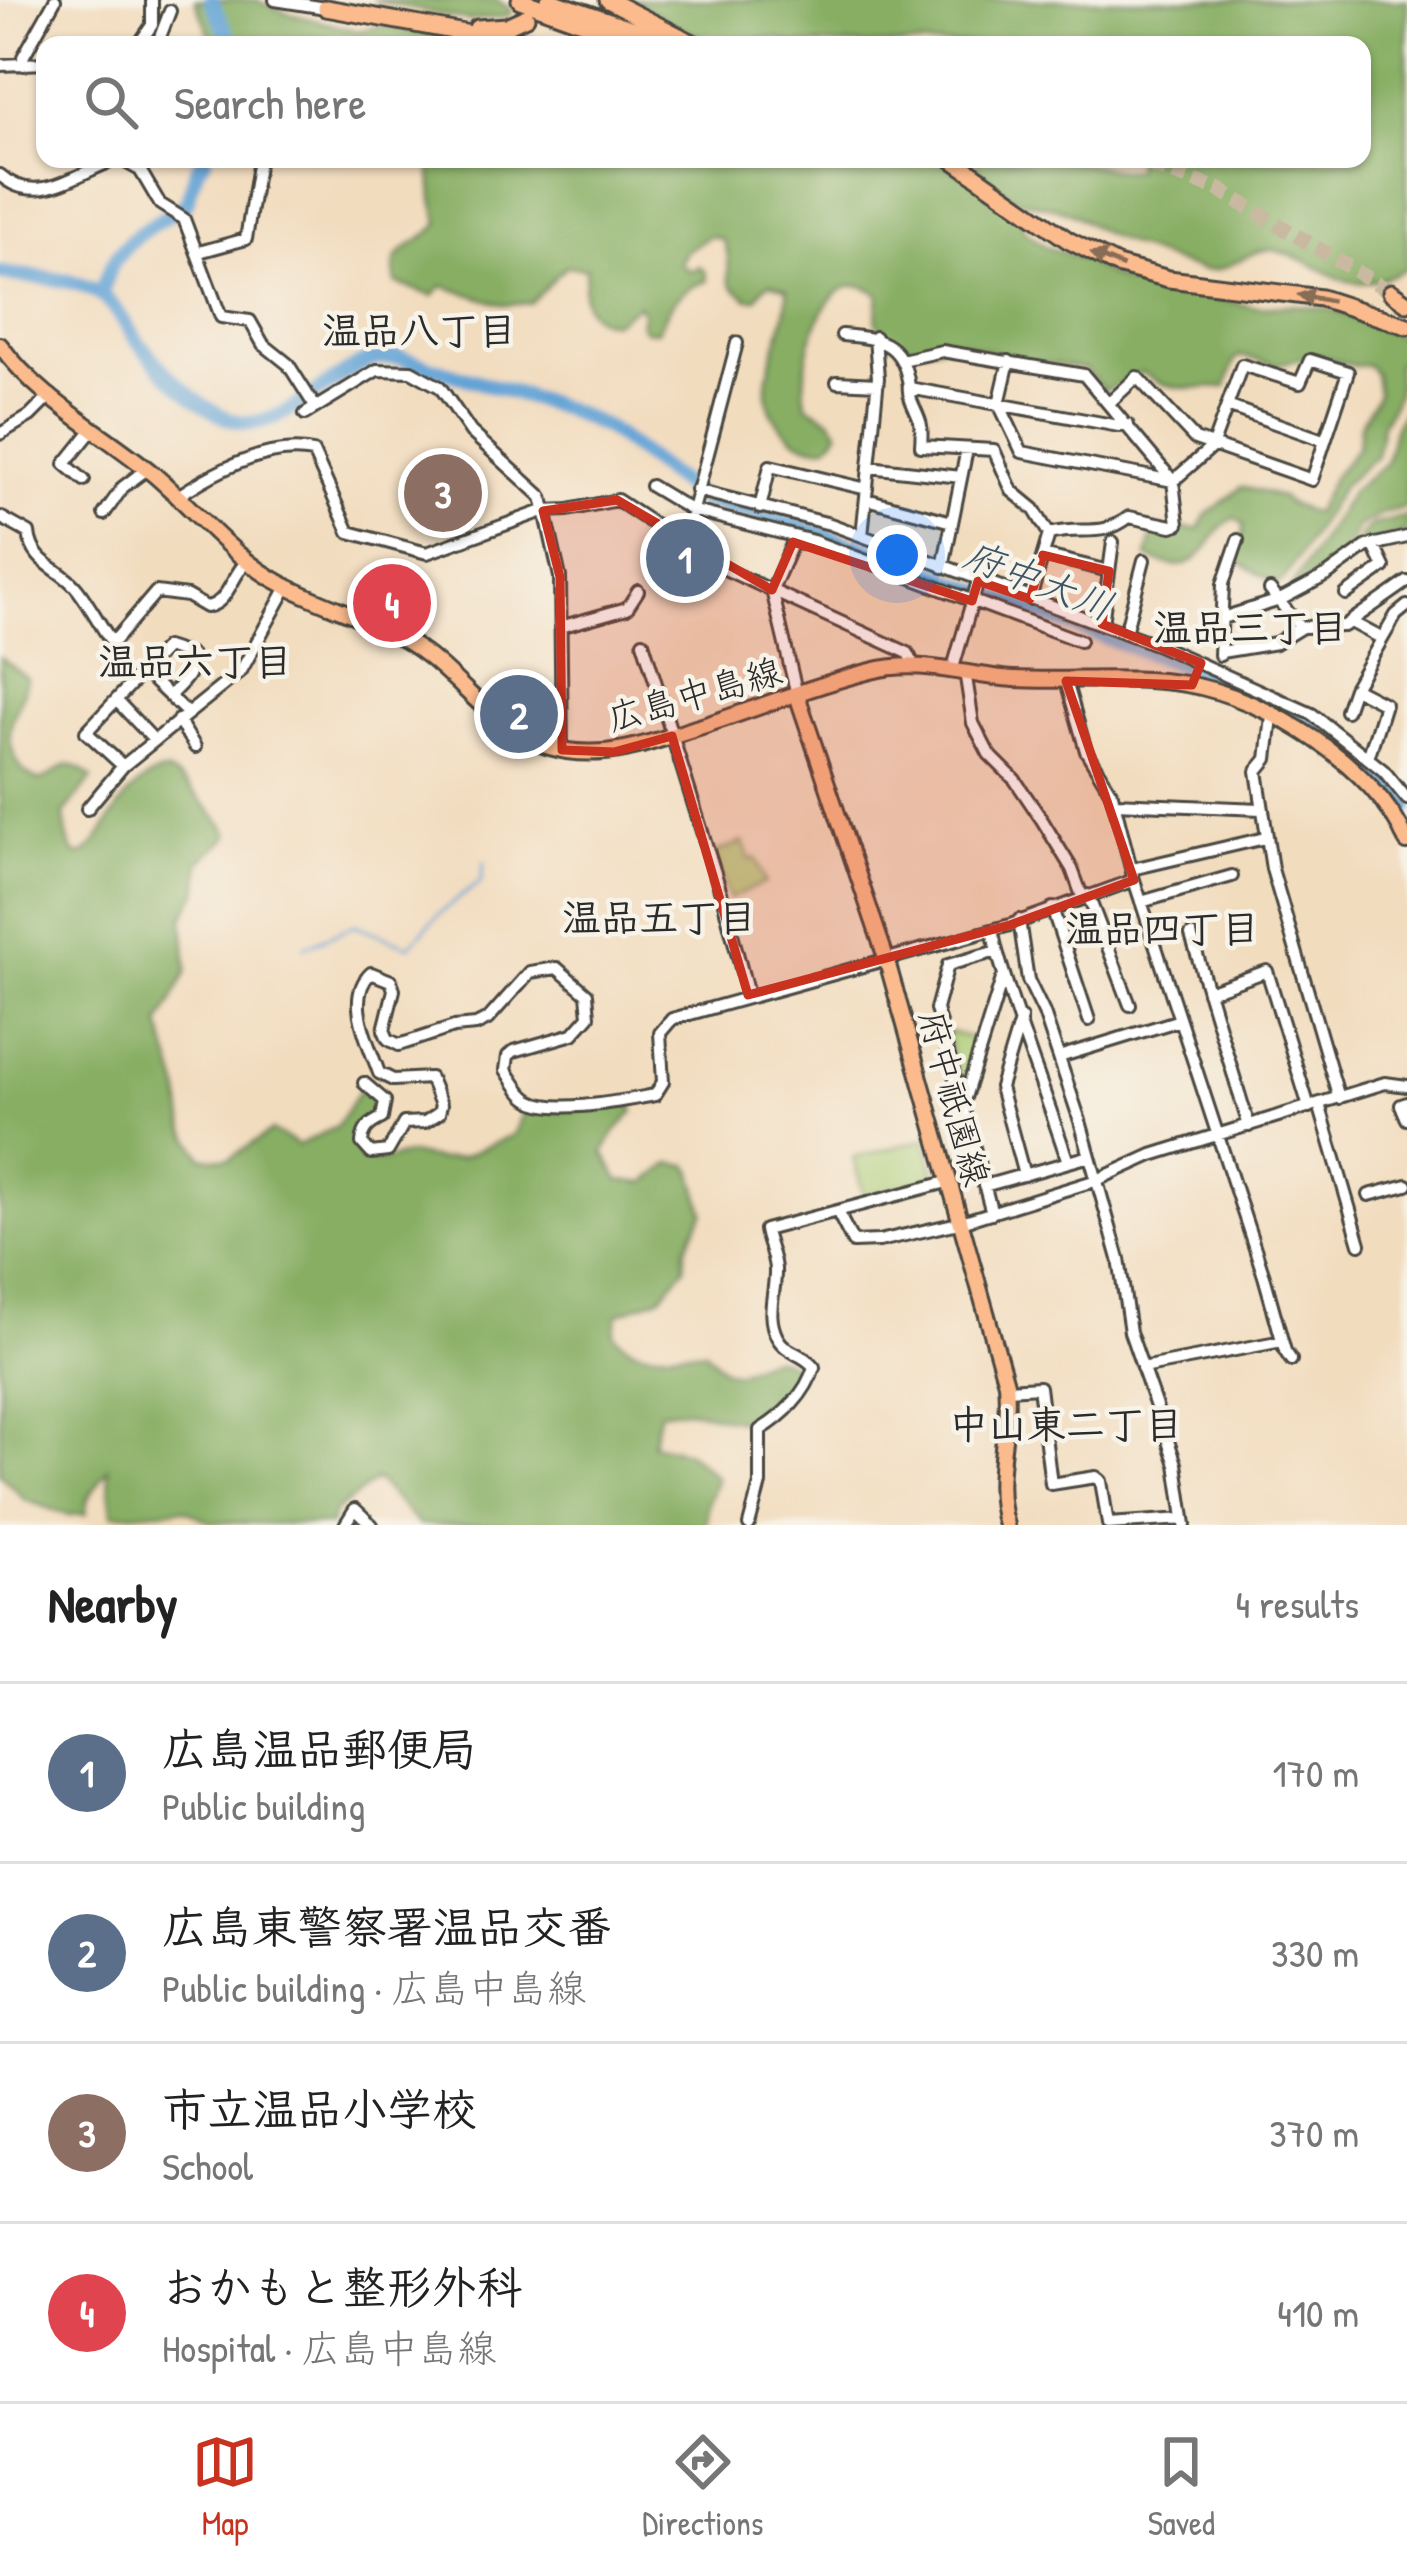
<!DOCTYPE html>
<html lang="en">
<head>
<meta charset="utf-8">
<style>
	:root { --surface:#fff; --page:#f6f6f6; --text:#222; --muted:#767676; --line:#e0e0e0; --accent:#c8321e }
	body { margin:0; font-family:"Patrick Hand","Klee One",sans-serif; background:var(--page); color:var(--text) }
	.you { position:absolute; left:897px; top:555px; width:42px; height:42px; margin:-30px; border:9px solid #fff; border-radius:50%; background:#1a73e8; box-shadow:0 0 0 18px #1a73e833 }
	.badge { display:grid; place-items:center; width:78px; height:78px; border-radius:50%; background:var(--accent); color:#fff; font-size:39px; font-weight:700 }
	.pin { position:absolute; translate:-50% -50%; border:6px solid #fff; box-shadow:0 3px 12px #0006 }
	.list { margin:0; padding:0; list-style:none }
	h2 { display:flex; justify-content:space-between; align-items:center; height:156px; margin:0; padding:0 48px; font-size:51px }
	h2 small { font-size:39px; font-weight:400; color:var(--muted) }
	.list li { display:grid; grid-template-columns:78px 1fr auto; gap:36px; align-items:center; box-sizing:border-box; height:180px; padding:0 48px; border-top:3px solid var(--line) }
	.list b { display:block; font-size:45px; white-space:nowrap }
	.list p { margin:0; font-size:39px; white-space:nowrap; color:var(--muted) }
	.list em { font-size:39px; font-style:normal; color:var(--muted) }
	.icon { flex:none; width:66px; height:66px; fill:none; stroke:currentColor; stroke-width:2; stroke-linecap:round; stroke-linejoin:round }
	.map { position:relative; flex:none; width:1407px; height:1525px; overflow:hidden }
	.search { position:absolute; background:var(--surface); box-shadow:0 3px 9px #0004; left:36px; right:36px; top:36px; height:132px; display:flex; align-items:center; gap:30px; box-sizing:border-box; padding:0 42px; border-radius:24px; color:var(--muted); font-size:45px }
	.sheet { height:876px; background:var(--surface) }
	nav { display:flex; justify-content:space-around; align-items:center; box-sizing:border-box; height:168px; border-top:3px solid var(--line); background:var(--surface); font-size:33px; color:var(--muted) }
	nav a { display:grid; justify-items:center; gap:6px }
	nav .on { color:var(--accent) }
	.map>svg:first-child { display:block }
	.green { fill:#aaca72; stroke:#6a7a4e; stroke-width:3 }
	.forest { fill:#87ae64; stroke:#596c48; stroke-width:3 }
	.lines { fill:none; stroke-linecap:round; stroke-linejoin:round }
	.stream { stroke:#62a3d5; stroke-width:3 }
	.river { stroke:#62a3d5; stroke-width:15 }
	.highway-tunnel { stroke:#cab9a1; stroke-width:15; stroke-dasharray:15 8; stroke-linecap:butt }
	.minor-casing { stroke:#494641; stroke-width:16 }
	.major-casing { stroke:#494641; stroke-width:20 }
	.highway-casing { stroke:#494641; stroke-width:21 }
	.minor { stroke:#fff; stroke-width:10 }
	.major { stroke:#fbbb8d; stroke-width:14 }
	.highway { stroke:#fbbb8d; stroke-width:15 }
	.oneway { fill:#896c57 }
	.marked { fill:#c8321e; fill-opacity:0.2; stroke:#c8321e; stroke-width:9; stroke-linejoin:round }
	.labels { text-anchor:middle; stroke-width:9; stroke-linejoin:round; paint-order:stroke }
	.street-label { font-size:36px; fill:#2b2b2b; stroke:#f7f3e8 }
	.neighbourhood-label { font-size:39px; font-weight:bold; fill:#2b2b2b; stroke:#f7f3e8 }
	.water-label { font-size:39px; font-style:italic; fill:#3e5566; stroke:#f7f3e8 }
</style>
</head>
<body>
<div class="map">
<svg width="1407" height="1525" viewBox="0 0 1407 1525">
	<rect width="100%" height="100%" fill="#f7f3e8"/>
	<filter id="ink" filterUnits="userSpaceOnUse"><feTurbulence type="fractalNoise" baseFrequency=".00833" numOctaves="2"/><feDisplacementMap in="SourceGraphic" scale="24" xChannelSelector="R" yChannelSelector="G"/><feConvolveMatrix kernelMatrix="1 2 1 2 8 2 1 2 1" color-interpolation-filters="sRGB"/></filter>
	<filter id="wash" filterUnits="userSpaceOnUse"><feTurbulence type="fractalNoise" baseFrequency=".004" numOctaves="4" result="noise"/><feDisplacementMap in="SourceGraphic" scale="48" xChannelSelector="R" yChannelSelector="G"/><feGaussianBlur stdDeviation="2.7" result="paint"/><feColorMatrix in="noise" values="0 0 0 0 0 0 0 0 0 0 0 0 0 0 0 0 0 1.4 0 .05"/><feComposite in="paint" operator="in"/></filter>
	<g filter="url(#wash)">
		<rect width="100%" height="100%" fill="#f2dcbe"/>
		<path class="green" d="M743,842L750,860L756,858L765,883L729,899L714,853Z
			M946,1031L979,1040L968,1077L959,1080Z
			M925,1139L936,1177L864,1196L853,1158Z"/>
		<path class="forest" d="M195,0H256L287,13L358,31L384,25L485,45H214Z
			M372,0H497L512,10L509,16L469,21Z
			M633,0H1407V268C1341,303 1335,266 1278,251C1248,244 1233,275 1202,270C1178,265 1129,245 1106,234C1092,228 1080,216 1066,211C1052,205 1036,205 1021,200C1005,195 979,175 974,159H1058L1124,171L1135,170L1136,159H1362V45H792C765,28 758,48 729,45C696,41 662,16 633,0Z
			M430,159H936L1020,210L1024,230L1046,247L1077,257L1117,279L1146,289L1188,293L1254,307L1294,305L1333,310L1370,322L1403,338L1407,354L1397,364L1398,393L1382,425L1376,456L1343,485L1284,580L1277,584L1237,561L1244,524L1235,518C1203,532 1206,587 1147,557L1154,528L1199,529L1206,515L1242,487L1282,497L1288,504L1315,513L1332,479L1358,446L1360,425L1378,394L1375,373L1368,365L1354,366L1318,355L1276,365L1240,356L1235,360L1226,387C1193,387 1170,394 1142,372L1105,391L1085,369L1028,360L958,342L902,352L876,322L879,295C825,252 795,369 807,405L832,420L839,432C830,446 826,449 809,445C797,442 795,439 786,431C741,391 790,337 787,289L771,283L764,287L756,299H748C743,294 737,291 732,286C724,277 734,259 722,239L710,236L686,251L680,264L690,271L699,266L706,273L707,281C677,289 670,307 657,331H646L641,326L643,312L638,305L614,322C581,320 581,297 587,269L566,266L531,303L504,305L442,286L433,296L396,283C386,244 418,249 439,223L433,200Z
			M1407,403V507L1383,513L1357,528L1348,551L1333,565L1289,591L1352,491L1386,463L1394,429Z
			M1407,516V532L1359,545L1360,536L1372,525Z
			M0,657L27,678C23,707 1,723 14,754C20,769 24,774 40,781C65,771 63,753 92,778L64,814C72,898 101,831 121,804C129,792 151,771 166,772C179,773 217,818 227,830L229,836L200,862L199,888L183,918L187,971L160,1024L180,1090L185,1129L202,1157L229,1159L272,1131L298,1145L336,1127L358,1093L363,1090C374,1095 379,1103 377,1115C362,1125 349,1142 361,1159L379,1161L410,1154L439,1160L462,1157L514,1135L523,1113L632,1104L634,1111L612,1136L604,1153L619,1180L645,1183L671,1163L688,1165L692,1170L704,1212L685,1249V1268L660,1297L618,1314L614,1334C640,1364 670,1348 705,1351L723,1369L735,1373C756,1367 774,1345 796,1369C758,1462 722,1398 660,1412L652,1444L687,1452L717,1478L708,1502L706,1525H419L376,1480L334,1512L331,1525L210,1522L184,1509L112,1515L108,1469L87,1500L86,1514L67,1515L25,1500L0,1474Z"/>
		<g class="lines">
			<path class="stream" d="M304,947L355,925L409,946L440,913L481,881L484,862"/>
			<path class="river" d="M211,0L232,45
				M0,273C33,279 69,275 98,293C119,307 124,325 139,343C162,371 217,430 257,422C301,414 331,375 371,360C378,357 390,358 398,357L563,408L605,427L703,500L797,525L1215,678C1290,711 1353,741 1407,806
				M102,296C108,245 148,228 186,204L197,169L205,159"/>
		</g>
	</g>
	<g filter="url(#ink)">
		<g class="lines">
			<path class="highway-tunnel" d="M1130,159L1218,189L1391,292"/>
			<defs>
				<path id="minor" d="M275,0L326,8
					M138,45L152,25V0
					M157,45L170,11
					M0,65L45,63
					M24,65L23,57L55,0
					M120,159L140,170L160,204L184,219L221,317L250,321L263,344L288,364L314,405
					M0,175C38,209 78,171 118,159
					M199,252L246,239L259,159
					M842,335C877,338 901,341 908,380C910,390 907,390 911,400C920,422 923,421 921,446L994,450L1012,491L1034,509L1049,534
					M902,360L942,351L1084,375L1173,481L1178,524L1172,526L1129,517C1101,539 1082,525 1049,534L1030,599
					M1009,361L999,404L1022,452L1173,481L1212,447L1242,365L1300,383L1310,360L1348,372L1312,480L1195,439L1137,377L1109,403
					M837,382L877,384
					M909,388L1119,426L1128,425
					M1227,406L1323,440
					M305,414L377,370L411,371L440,387L471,432L542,497L560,577L562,750
					M0,434L30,416L51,395
					M869,467L961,477
					M84,480L65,464L94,428
					M651,486L691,510L813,541L1080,641
					M696,490L830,524L1158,645L1312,714L1384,771L1407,799
					M178,496C214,472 267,443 313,452L349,532L427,553L543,511L568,510L617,500L716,565L908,653L914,665
					M866,499L952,522
					M760,508L770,466L867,489
					M104,514L123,487L147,469
					M0,517L29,533C33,566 61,567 78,590C90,606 98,621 109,638L115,640L156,592L187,596L206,607C229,603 230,578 247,561
					M862,536L878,378L875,337
					M678,542L688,529L737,343
					M1043,555L1109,571
					M943,567L967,449
					M1270,590L1301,628
					M1346,594L1384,567L1373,544
					M1222,618L1280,600L1327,575L1367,546L1407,537
					M1351,622L1381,638
					M1102,624L1113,542
					M560,627L627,608L638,591
					M1125,633L1144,560
					M643,642L723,899L748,995
					M1221,652L1276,643L1302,627L1344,626L1407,582
					M1220,655L1223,584L1238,540
					M953,668L978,581
					M143,671L187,713
					M965,671L973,723L989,754L1015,780L1042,820L1072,869L1082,896
					M1066,681L1086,751L1112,794L1134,880L1264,1276L1285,1351L1291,1360
					M797,695L772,590L793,542L802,544
					M116,700L153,739
					M1346,711L1354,688
					M1272,717L1267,759L1257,771L1272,869L1339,1098
					M178,720L195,747
					M1368,758L1385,704L1354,688L1396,615L1407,606
					M123,766L86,732L166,647L191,655C195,674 182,683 169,696
					M1115,803L1261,809
					M87,809L123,766L241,671L287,587
					M1132,869L1265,838
					M1088,895L1130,1005
					M1141,902L1232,876
					M1052,908L1089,1020
					M1019,920L1028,980L1044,1013L1080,1121L1119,1259L1130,1332L1176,1464L1185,1525
					M1191,935L1249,1126
					M997,951C1017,1022 1045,1091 1068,1162
					M1208,992L1267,971L1309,1107
					M1021,1018L1000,1087L1024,1175
					M1059,1057L1180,1020
					M364,1083L385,1101L382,1118C369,1124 363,1129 362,1143L371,1153L388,1151L404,1123L425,1122L439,1113L441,1105L430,1078L393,1080L379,1073C369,1044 344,998 371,973L391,981L394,990L384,1030L388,1039L399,1045L454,1027L476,1025L488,1019L530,972L557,968L587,994L589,1016L573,1034L514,1051L508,1056L506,1070C513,1080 520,1094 530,1100C555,1115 626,1100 655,1095L663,1082L660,1033L672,1019L1010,925L1134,880
					M1407,1103L1401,1105L1407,1119
					M963,1104L1002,979
					M1319,1104L1360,1244
					M984,1186L1090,1156
					M1369,1195L1407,1185
					M837,1211L853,1242L879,1241L958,1223L1097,1180L1152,1155L1385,1083L1407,1086
					M992,1213L936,1009L948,965L997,951L992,930
					M1142,1368L1282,1341
					M1007,1389L1039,1387L1051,1484L1096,1477L1101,1481L1108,1524L1184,1519
					M345,1525L355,1509L372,1525
					M749,1525L760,1484V1430C783,1416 806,1394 814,1367C804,1353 786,1354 777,1337C765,1314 776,1293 775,1269C774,1255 767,1243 765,1230L947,1182"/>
				<path id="major" d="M0,345C38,398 102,432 152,473C195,509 232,558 282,584C329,609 386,622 428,656C475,693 503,741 567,751C615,758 655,741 699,727C756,709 813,685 871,671C922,658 964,676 1014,679C1071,682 1131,675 1186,684C1266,697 1376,766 1407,842
					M797,695L886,958L1006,1383C1011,1431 991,1479 1006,1525"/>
				<path id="highway" d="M520,0L646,45
					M549,0L679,45
					M608,0L697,45
					M326,8L498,39L587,45
					M477,28L506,26L526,17
					M952,159L1068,240L1117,265L1169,279L1321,298L1407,326
					M1391,292L1407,303"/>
			</defs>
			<use href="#minor" class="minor-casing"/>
			<use href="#major" class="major-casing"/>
			<use href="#highway" class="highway-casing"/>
			<use href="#minor" class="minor"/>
			<use href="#major" class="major"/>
			<use href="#highway" class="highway"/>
		</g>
		<defs><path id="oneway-solid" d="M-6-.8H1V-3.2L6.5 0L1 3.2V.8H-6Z" transform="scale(3)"/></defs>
		<g class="oneway">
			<use href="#oneway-solid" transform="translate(1107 260) rotate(-157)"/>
			<use href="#oneway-solid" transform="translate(1315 298) rotate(-169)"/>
		</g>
	</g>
	<path class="marked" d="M617,500L772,590L793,542L972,601L978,581L1030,599L1043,555L1109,571L1102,624L1201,663L1192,685L1066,681L1134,880L1010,925L748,995L672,736L614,752L562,750L560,577L543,511Z"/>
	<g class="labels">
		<g class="street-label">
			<text transform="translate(694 694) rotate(-16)" y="13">広島中島線</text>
			<text transform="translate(955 1098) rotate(75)" y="13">府中祇園線</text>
		</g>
		<g class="neighbourhood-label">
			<text x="419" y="344">温品八丁目</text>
			<text x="1250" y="641">温品三丁目</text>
			<text x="195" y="675">温品六丁目</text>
			<text x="659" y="931">温品五丁目</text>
			<text x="1162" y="942">温品四丁目</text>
			<text x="1066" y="1438">中山東二丁目</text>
		</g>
		<g class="water-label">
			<text transform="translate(1039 580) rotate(21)" y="14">府中大川</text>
		</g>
	</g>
</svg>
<div class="you"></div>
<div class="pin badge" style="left:685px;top:558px;background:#5c6f8a">1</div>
<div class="pin badge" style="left:519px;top:714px;background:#5c6f8a">2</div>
<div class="pin badge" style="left:443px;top:493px;background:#8d6e63">3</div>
<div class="pin badge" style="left:392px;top:603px;background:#e0444e">4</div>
<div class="search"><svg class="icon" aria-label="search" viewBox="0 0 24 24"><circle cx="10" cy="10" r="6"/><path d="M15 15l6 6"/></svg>Search here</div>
</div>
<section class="sheet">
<h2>Nearby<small>4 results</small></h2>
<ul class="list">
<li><span class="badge" style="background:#5c6f8a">1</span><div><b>広島温品郵便局</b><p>Public building</p></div><em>170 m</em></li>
<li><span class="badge" style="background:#5c6f8a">2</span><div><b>広島東警察署温品交番</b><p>Public building · 広島中島線</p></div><em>330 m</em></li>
<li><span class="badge" style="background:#8d6e63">3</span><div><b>市立温品小学校</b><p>School</p></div><em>370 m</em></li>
<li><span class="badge" style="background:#e0444e">4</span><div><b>おかもと整形外科</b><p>Hospital · 広島中島線</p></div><em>410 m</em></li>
</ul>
</section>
<nav>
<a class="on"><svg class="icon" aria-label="map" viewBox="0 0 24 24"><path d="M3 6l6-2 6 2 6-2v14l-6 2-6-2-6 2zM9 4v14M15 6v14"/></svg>Map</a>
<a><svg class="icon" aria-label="directions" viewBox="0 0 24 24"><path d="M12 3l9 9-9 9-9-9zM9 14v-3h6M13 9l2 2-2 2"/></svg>Directions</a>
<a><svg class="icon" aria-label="saved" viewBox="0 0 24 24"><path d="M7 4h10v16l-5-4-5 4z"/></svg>Saved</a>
</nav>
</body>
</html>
